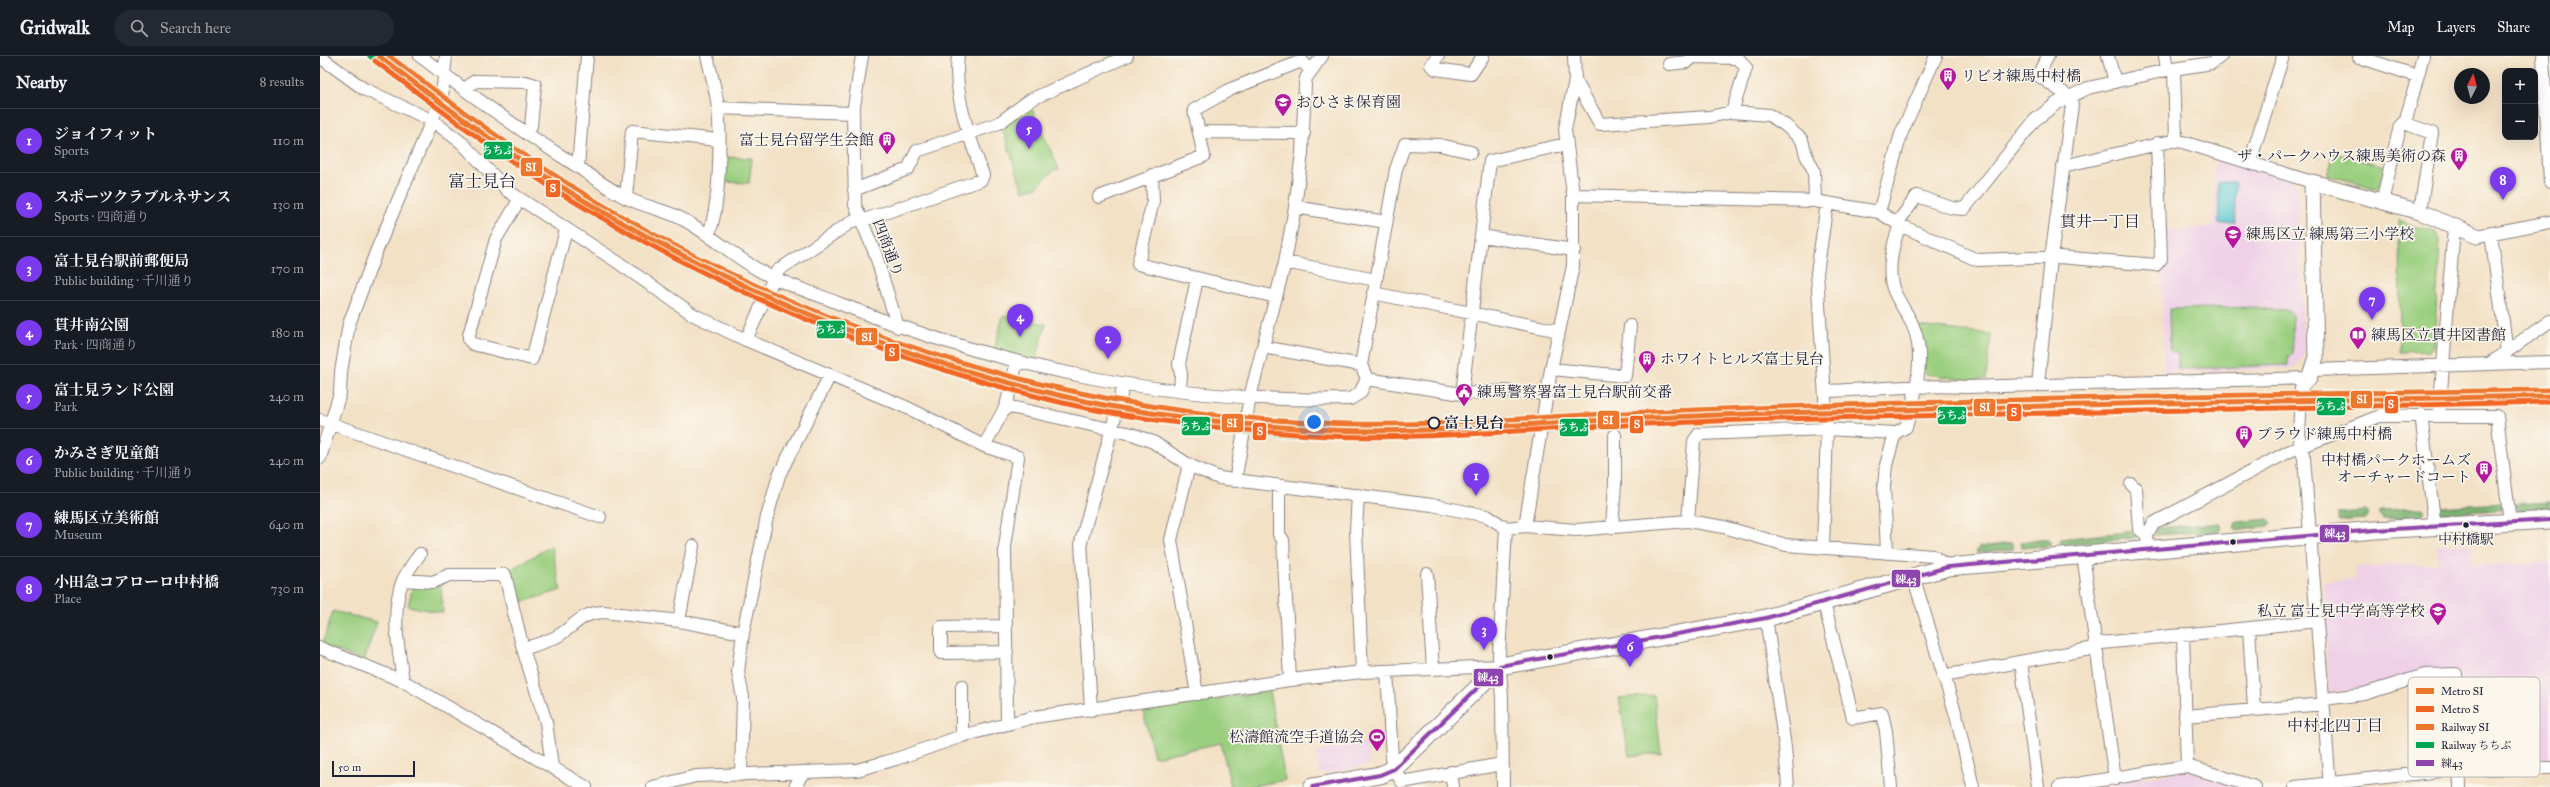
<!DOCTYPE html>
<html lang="en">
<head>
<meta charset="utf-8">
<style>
	:root { --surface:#171b24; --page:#242831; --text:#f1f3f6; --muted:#9ea1a6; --line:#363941; --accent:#7c3aed }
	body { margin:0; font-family:"IM FELL Great Primer","Noto Serif JP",serif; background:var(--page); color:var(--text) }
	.controls { position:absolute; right:12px; top:12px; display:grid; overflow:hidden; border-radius:8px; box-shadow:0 4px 16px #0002 }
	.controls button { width:36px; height:36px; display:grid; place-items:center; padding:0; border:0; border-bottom:1px solid var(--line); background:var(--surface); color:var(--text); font:20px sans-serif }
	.compass { position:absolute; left:2134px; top:12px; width:36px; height:36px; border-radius:50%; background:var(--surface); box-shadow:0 4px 16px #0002; rotate:6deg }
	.scale { position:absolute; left:12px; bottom:10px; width:83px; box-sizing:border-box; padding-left:4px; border:2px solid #22223b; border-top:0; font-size:11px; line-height:14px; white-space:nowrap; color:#22223b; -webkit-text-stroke:3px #fbf7ec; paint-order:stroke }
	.you { position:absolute; left:994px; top:366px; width:14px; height:14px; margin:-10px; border:3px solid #fff; border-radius:50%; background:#1a73e8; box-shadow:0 0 0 6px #1a73e833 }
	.badge { display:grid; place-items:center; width:26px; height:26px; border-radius:50%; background:var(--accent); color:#fff; font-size:13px; font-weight:700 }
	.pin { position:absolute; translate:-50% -33px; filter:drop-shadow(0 1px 2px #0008) }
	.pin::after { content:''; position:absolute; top:21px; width:14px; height:12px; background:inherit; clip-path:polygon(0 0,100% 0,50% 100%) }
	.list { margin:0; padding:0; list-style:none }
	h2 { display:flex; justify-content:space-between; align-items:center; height:52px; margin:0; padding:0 16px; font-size:17px }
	h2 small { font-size:13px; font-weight:400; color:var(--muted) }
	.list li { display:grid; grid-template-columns:26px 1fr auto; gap:12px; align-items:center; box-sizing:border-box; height:64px; padding:0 16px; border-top:1px solid var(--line) }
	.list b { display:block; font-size:15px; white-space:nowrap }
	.list p { margin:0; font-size:13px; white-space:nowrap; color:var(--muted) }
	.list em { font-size:13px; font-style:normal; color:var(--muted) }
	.icon { flex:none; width:22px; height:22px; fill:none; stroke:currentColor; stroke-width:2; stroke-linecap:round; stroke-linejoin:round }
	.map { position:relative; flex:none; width:2230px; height:731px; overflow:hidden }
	header { display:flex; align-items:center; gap:24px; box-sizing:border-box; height:56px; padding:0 20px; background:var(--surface); border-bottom:1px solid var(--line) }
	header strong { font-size:19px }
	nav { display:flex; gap:22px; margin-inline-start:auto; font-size:14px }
	.search { width:280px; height:36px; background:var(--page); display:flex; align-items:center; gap:10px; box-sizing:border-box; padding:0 14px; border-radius:22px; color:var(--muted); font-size:15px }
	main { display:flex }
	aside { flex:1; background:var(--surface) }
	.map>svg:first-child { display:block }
	.built { fill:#efd0e7 }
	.green { fill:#9bcf80; stroke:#5e785e }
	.forest { fill:#7cb26e; stroke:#4f6a54 }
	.water { fill:#5cc9d2; stroke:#3f7686 }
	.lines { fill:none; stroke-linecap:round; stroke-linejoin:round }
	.minor-casing { stroke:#8a8280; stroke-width:14 }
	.tertiary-casing { stroke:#8a8280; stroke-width:17 }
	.secondary-casing { stroke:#8a8280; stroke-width:19 }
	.minor { stroke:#fff; stroke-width:12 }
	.tertiary { stroke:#fff; stroke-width:15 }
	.secondary { stroke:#fff; stroke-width:17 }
	.bus-1-casing { stroke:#fbf7ec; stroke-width:7 }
	.bus-1 { stroke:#8e44ad; stroke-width:4 }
	.rail-1-casing { stroke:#fbf7ec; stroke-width:8 }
	.rail-2-casing { stroke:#fbf7ec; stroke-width:8 }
	.rail-1 { stroke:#ed772d; stroke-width:5 }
	.rail-2 { stroke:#00a651; stroke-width:5 }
	.metro-1-casing { stroke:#fbf7ec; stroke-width:8 }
	.metro-2-casing { stroke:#fbf7ec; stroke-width:8 }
	.metro-1 { stroke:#ed772d; stroke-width:5 }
	.metro-2 { stroke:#f26522; stroke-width:5 }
	.stop-dot { fill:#fbf7ec; stroke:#22223b; stroke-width:2 }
	.bus-dot { fill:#22223b; stroke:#fbf7ec; stroke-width:1.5 }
	.labels { text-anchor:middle; stroke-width:3.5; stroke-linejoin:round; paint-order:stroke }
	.bus-label { font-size:14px; fill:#22223b; stroke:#fbf7ec }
	.poi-label { font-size:15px; fill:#22223b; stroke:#fbf7ec; text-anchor:start }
	.street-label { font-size:15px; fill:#22223b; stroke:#fbf7ec }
	.stop-label { font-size:15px; font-weight:bold; fill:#22223b; stroke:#fbf7ec; text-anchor:start }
	.neighbourhood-label { font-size:16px; fill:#22223b; stroke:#fbf7ec }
	.quarter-label { font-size:17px; fill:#22223b; stroke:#fbf7ec }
	.key { fill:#fbf7ec; stroke:#bab7b7; stroke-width:1 }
	.key-label { font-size:11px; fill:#22223b }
	.line-badge { stroke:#fbf7ec; stroke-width:1.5 }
	.badge-label { font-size:11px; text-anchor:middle; font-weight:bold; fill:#fff }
</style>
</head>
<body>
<header>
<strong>Gridwalk</strong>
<div class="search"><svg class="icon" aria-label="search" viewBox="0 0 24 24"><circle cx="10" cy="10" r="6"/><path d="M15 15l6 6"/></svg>Search here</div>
<nav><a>Map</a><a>Layers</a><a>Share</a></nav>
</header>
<main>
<aside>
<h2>Nearby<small>8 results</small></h2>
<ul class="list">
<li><span class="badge">1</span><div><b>ジョイフィット</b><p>Sports</p></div><em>110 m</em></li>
<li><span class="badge">2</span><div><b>スポーツクラブルネサンス</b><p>Sports · 四商通り</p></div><em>130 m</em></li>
<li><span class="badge">3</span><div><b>富士見台駅前郵便局</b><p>Public building · 千川通り</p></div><em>170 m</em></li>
<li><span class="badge">4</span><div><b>貫井南公園</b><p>Park · 四商通り</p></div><em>180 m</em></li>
<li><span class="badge">5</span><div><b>富士見ランド公園</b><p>Park</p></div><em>240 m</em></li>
<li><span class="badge">6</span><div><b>かみさぎ児童館</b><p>Public building · 千川通り</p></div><em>240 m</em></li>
<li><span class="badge">7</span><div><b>練馬区立美術館</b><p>Museum</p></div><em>640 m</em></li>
<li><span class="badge">8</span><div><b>小田急コアローロ中村橋</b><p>Place</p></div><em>730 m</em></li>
</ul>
</aside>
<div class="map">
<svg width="2230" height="731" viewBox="0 0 2230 731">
	<rect width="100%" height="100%" fill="#fbf7ec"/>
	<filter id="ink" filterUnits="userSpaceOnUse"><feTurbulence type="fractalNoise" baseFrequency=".025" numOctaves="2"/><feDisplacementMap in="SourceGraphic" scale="8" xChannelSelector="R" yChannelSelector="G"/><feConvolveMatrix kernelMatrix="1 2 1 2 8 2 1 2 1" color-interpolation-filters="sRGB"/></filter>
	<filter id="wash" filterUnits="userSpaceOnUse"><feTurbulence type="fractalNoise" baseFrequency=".012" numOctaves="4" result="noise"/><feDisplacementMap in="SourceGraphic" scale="16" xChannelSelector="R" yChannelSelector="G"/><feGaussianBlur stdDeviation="0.9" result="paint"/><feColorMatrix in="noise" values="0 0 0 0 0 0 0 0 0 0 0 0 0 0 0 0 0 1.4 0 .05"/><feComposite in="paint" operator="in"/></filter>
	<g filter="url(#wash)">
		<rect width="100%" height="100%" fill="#f3e1c6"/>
		<path class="built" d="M1898,103L1972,125L1978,132L1984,298L1975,312L1844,317L1841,215L1846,212L1844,175L1894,171V107Z
			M2151,487L2153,510L2230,505V705L2148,707L2144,703L2140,615L2012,638L2009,636L2003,526L2036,523L2035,511L2118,507L2117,489Z
			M1046,687L1050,709L1000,718L996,696Z
			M1868,714L1923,731H1767Z"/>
		<path class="green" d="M710,49L739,113L734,114L717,131L703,135L682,72Z
			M2014,96L2065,110L2058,133L2008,119Z
			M402,101L432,102L429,127L405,126L402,122Z
			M2079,164L2115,176L2120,184L2114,289L2109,295L2080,296Z
			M1937,251L1942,253L1968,254L1972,258L1973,299L1968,300V309L1858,313V298L1850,295L1849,253Z
			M683,260L726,268L716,305L674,294Z
			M1598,270L1671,278L1666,323L1647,324L1605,318L1603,286Z
			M231,490L241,534L196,548L190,514Z
			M121,528L123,557L88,550L93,529Z
			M13,555L57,566L44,605L2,589Z
			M949,635L965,724L927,731H911L901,687L834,701L823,655Z
			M1334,639L1341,697L1309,700L1299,642Z"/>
		<path class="forest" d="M2230,446V453L2198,455L2194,451V448Z
			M2181,447L2183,449L2181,454L2118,458V451Z
			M2102,452L2105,454L2103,460L2063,463L2058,457L2061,454Z
			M2045,455L2049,460L2045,463L2018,465V457Z
			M1948,463L1951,467L1949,470L1917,475L1914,472L1916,466Z
			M1899,467L1902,472L1900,475L1835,479L1836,472Z
			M1814,475L1817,479L1816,482L1743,489L1739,485L1741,483Z
			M1728,483L1731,488L1728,490L1702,492L1701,486Z
			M1692,487L1693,493L1657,497L1656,495L1659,491Z"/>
		<path class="water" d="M1898,126H1915V167H1899Z"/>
	</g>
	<g filter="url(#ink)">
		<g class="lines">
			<defs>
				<path id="minor" d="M100,0C148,37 198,73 249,105C268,117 286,132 305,141C323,151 344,153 362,163C391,178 414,201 442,216C466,229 494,237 518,247C679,312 855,348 1030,343L1040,337L1047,323L1041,309L943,291
					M387,0C391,17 396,34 398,52C401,82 400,150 389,177
					M542,0L533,57L535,149L555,197L578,271
					M1118,0L1111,9L1116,13L1151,18L1163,0
					M1788,0L1795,26
					M1845,0L1847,14
					M2223,0L2230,126
					M0,1L44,33L113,65L142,87L188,135L296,205L374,259L426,284L588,352L664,390L698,401L685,491L687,667
					M2039,1L2097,20
					M1349,8L1367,6L1373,1L1418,2L1426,12L1412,56
					M1854,13L1856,84
					M1255,24L1280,68L1389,61L1412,56L1449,59L1465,69L1482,84L1486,99L1494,115L1495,145
					M145,33L155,25L206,26L215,29L211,70L207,76
					M398,52L533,57
					M2084,67L2112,77L2100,156
					M879,76L984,77
					M1930,106L1963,0
					M1743,110L1856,84L1992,126
					M258,111L267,0
					M832,119L833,145L818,208L956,241
					M534,134L588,113L597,95L679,67L710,44L807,0
					M1253,139L1495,145L1559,156L1580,169L1657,204L1739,201L1836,209L1841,203L1837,87
					M779,141L884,100L874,54L911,33L982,5L991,15
					M306,142L312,75L398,84
					M199,144L176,183L149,279V284L153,288L212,303L246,174
					M2062,146L2080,70L2086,64L2103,0
					M975,151L1066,166
					M1559,156L1581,78L1616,0
					M541,165L661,124L663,119C650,82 633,39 638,0
					M1578,166L1597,140L1632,152L1644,153L1715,64L1737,47L1768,32L1847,14L1892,7L1901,0
					M2171,178L2187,296
					M2162,179L2230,166
					M1161,180L1254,194
					M965,206L1056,224
					M1053,237L1239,275
					M426,284L457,215L539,161
					M2169,308L2230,306
					M1041,309L1076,113L1085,88L1120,89L1151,96
					M1231,313L1305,320L1310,270
					M1993,314L2169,308L2230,265
					M1989,322L1981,332L1979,383L1984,402L2010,731
					M1047,323L1142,338L1184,335L1226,338
					M1718,328L1731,202L1752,49L1751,42L1718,19L1728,0
					M860,335L861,318L859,308L877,223
					M1505,335C1554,334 1598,328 1646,331L1989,322
					M1142,338L1170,105L1246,88
					M686,350L812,378L833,386L869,409L899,422L1112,449L1167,460L1186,472L1205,470L1256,474L1368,465L1404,471L1466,489L1613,500L1628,511
					M2101,359L2115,471
					M2119,360L2134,171
					M0,364L280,461
					M664,390L686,350L697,306
					M0,402L20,337L21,316L29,268L56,196L122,41L126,0
					M869,409L851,484L877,638
					M915,425L930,341L965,206L975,151L982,97L985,28L986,22L1002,0
					M1811,428L1816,433L1819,473L1827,479
					M959,431V478L963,484L970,624
					M1038,439L1036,474L1042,616
					M1368,465L1374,385L1379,378L1507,373L1575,377
					M1205,470L1231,313L1253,210V139L1245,73L1255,24L1254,0
					M1292,471L1295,428V379
					M1503,492L1507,373L1497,217L1507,147
					M1828,493L1827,479L1834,467L1970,395L2060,360H2177L2190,466
					M1567,497L1564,430L1566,409L1575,377L1586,371C1594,342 1602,317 1598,287C1595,266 1582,253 1574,235C1566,215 1573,187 1580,169
					M1763,499L1795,723
					M1107,518L1113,613
					M1593,520L1636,659L1653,731
					M83,524L113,526L129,519H185L203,593L226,666L232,710
					M1504,547L1533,662L1562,657L1566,675L1571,731
					M1446,562L1465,691L1468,731
					M359,565L373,490
					M686,570L621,571V597L687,596
					M1929,572L1934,653
					M1863,578L1867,710
					M0,592L83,625L266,731
					M203,593C215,589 231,585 241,578C257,567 262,557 284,556L359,565L423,577
					M1701,606L1718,731
					M1067,615L1072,702L1074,713L1082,726L1182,708
					M1623,620L1770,593L1782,587L1997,565
					M83,625C79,594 70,555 83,524C87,515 94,506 100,498
					M642,630V680
					M2004,643L2044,638L2105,619L2136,618L2140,731
					M771,654L761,486L804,328
					M1865,660L2004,648
					M1131,716L1133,731
					M421,719L423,642L418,616L423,577L447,461L459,419L510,319
					M333,731L376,720L537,714L576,703L642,680L714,661L970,624L1042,616L1180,610
					M475,731L483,716
					M1183,731L1182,642L1179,600L1186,472
					M1739,731L1867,710L1935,731
					M1975,731L2139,713L2230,712"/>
				<path id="tertiary" d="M1989,322L1996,301L1992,126L2100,156L2157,180"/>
				<path id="secondary" d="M992,731L1060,719L1074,713L1180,610L1446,562L1628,511L2055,474L2230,464"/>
			</defs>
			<use href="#minor" class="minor-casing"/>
			<use href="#tertiary" class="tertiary-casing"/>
			<use href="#secondary" class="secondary-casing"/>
			<use href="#minor" class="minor"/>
			<use href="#tertiary" class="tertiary"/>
			<use href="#secondary" class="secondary"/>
			<defs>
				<path id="bus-1" d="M992,731L1060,719L1074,713L1180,610L1446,562L1628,511L2055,474L2230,464"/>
			</defs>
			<use href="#bus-1" class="bus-1-casing"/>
			<use href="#bus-1" class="bus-1"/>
			<defs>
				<path id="rail-1" d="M69,0C135,50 201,100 272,143C492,276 742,356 999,367C1082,371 1164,365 1247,360C1319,356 1390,353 1462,351C1718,342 1974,338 2230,334"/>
				<path id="rail-2" d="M50,0C120,53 190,106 265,151C408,237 564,304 727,343C833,368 946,382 1055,381C1154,381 1252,369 1351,366C1644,359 1937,351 2230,346"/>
			</defs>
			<use href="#rail-1" class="rail-1-casing"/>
			<use href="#rail-2" class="rail-2-casing"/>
			<use href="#rail-1" class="rail-1"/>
			<use href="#rail-2" class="rail-2"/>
			<defs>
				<path id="metro-1" d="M59,0C128,52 198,106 273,150C417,234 571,300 734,338C818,359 906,368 992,373C1072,378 1152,372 1231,367C1306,363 1382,359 1458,357C1715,349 1973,344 2230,340"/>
				<path id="metro-2" d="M55,5C125,57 194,111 270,155C414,240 568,304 731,344C815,365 904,373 990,379C1070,384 1150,378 1229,373C1305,369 1381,365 1456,363C1714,355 1972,350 2230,346"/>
			</defs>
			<use href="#metro-1" class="metro-1-casing"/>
			<use href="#metro-2" class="metro-2-casing"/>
			<use href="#metro-1" class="metro-1"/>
			<use href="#metro-2" class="metro-2"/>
		</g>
	</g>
	<defs>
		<symbol id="building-pin" viewBox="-11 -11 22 30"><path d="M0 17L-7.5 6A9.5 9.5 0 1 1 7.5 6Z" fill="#b5179e" stroke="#fbf7ec"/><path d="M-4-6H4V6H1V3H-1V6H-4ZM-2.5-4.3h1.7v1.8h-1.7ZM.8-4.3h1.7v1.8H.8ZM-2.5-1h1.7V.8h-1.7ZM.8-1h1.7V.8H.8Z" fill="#fff"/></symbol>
		<symbol id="school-pin" viewBox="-11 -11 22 30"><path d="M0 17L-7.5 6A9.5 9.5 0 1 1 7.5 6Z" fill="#b5179e" stroke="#fbf7ec"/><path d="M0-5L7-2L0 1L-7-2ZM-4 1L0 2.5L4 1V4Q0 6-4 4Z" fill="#fff"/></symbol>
		<symbol id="library-pin" viewBox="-11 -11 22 30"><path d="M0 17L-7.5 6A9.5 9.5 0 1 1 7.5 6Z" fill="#b5179e" stroke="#fbf7ec"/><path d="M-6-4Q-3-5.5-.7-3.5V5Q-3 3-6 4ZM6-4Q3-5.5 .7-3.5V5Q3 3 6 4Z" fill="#fff"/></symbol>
		<symbol id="civic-pin" viewBox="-11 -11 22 30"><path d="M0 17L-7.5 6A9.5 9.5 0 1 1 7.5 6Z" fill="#b5179e" stroke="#fbf7ec"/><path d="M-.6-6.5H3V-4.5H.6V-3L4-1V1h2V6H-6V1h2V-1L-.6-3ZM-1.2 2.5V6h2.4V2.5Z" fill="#fff"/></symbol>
		<symbol id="stadium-pin" viewBox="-11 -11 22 30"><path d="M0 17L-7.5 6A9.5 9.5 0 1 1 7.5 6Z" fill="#b5179e" stroke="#fbf7ec"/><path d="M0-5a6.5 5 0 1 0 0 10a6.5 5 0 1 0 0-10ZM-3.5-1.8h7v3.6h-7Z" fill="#fff"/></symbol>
	</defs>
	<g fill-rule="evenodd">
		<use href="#building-pin" x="1618" y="10" width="20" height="27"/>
		<use href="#school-pin" x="953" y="36" width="20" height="27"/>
		<use href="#building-pin" x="557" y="74" width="20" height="27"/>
		<use href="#building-pin" x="2129" y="90" width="20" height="27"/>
		<use href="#school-pin" x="1903" y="168" width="20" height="27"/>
		<use href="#library-pin" x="2028" y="269" width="20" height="27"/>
		<use href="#building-pin" x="1317" y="293" width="20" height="27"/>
		<use href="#civic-pin" x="1134" y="326" width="20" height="27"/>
		<use href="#building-pin" x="1914" y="368" width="20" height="27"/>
		<use href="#building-pin" x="2154" y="403" width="20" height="27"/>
		<use href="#school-pin" x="2108" y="545" width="20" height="27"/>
		<use href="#stadium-pin" x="1047" y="671" width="20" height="27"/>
	</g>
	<circle class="stop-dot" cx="1114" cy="367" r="5.5"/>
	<g class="bus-dot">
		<circle cx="2146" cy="469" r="3.5"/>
		<circle cx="1913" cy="486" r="3.5"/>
		<circle cx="1230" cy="601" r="3.5"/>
	</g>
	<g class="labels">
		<g class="bus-label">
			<text x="2146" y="488">中村橋駅</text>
		</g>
		<g class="poi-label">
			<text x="1641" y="25">リビオ練馬中村橋</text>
			<text x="976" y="51">おひさま保育園</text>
			<text x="554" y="89" text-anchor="end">富士見台留学生会館</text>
			<text x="2126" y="105" text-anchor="end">ザ・パークハウス練馬美術の森</text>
			<text x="1926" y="183">練馬区立 練馬第三小学校</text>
			<text x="2051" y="284">練馬区立貫井図書館</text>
			<text x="1340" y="308">ホワイトヒルズ富士見台</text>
			<text x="1157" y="341">練馬警察署富士見台駅前交番</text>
			<text x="1937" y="383">プラウド練馬中村橋</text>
			<text x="2151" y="409" text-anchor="end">中村橋パークホームズ<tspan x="2151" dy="17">オーチャードコート</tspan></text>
			<text x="2105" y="560" text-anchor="end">私立 富士見中学高等学校</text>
			<text x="1044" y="686" text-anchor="end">松濤館流空手道協会</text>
		</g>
		<g class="street-label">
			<text transform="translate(568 192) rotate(69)" y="5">四商通り</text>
		</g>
		<g class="stop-label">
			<text x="1124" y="372">富士見台</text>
		</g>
		<g class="neighbourhood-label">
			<text x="1780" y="171">貫井一丁目</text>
			<text x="2015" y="675">中村北四丁目</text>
		</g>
		<g class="quarter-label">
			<text x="162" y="131">富士見台</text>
		</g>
	</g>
	<rect x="2088" y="621" width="132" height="100" rx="6" class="key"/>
	<rect x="2096" y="632" width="18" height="6" fill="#ed772d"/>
	<rect x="2096" y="650" width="18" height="6" fill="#f26522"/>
	<rect x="2096" y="668" width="18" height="6" fill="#ed772d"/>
	<rect x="2096" y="686" width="18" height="6" fill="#00a651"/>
	<rect x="2096" y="704" width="18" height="6" fill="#8e44ad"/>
	<g class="key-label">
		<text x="2121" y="639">Metro SI</text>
		<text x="2121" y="657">Metro S</text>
		<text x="2121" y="675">Railway SI</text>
		<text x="2121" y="693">Railway ちちぶ</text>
		<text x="2121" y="711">練43</text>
	</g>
	<g class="line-badge">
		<rect x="163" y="85" width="30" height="19" rx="4" fill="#00a651"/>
		<rect x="200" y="101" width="23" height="20" rx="4" fill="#ed772d"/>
		<rect x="225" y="123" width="16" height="19" rx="4" fill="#f26522"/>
		<rect x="496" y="264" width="30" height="19" rx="4" fill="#00a651"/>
		<rect x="535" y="271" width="23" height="19" rx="4" fill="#ed772d"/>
		<rect x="564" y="287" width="16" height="19" rx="4" fill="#f26522"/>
		<rect x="2030" y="334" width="23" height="19" rx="4" fill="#ed772d"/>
		<rect x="2064" y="339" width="15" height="19" rx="4" fill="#f26522"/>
		<rect x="1996" y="341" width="30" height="19" rx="4" fill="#00a651"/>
		<rect x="1653" y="342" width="23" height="19" rx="4" fill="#ed772d"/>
		<rect x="1686" y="347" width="16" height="19" rx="4" fill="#f26522"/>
		<rect x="1617" y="350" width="30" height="19" rx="4" fill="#00a651"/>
		<rect x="1277" y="354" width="23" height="20" rx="4" fill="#ed772d"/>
		<rect x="901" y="357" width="23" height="20" rx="4" fill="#ed772d"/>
		<rect x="1309" y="359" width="15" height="19" rx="4" fill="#f26522"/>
		<rect x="861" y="360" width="30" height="20" rx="4" fill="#00a651"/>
		<rect x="1239" y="362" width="30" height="19" rx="4" fill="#00a651"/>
		<rect x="932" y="366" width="15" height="19" rx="4" fill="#f26522"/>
		<rect x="1999" y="468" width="31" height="19" rx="4" fill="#8e44ad"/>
		<rect x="1571" y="513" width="30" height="19" rx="4" fill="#8e44ad"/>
		<rect x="1153" y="612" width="31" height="19" rx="4" fill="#8e44ad"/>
	</g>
	<g class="badge-label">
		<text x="178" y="98">ちちぶ</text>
		<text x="211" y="115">SI</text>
		<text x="233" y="136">S</text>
		<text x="511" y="277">ちちぶ</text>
		<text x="547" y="285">SI</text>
		<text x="572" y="300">S</text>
		<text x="2042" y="347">SI</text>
		<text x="2071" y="352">S</text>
		<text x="2011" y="354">ちちぶ</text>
		<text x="1665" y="355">SI</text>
		<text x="1694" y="360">S</text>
		<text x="1632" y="363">ちちぶ</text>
		<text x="1288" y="368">SI</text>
		<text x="912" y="371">SI</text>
		<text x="1317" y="372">S</text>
		<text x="876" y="374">ちちぶ</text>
		<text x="1254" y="375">ちちぶ</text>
		<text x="940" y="379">S</text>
		<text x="2015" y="481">練43</text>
		<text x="1586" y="527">練43</text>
		<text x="1168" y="625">練43</text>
	</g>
</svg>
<div class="controls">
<button>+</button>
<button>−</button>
</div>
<svg class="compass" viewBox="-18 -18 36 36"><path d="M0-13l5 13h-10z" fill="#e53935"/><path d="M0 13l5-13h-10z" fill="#9ea1a6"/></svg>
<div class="scale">50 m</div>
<div class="you"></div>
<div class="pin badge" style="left:1156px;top:440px">1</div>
<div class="pin badge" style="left:788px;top:303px">2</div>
<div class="pin badge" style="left:1164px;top:594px">3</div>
<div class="pin badge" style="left:700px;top:281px">4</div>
<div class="pin badge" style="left:709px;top:93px">5</div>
<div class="pin badge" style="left:1310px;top:611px">6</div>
<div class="pin badge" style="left:2052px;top:264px">7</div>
<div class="pin badge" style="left:2183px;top:144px">8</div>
</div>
</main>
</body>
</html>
